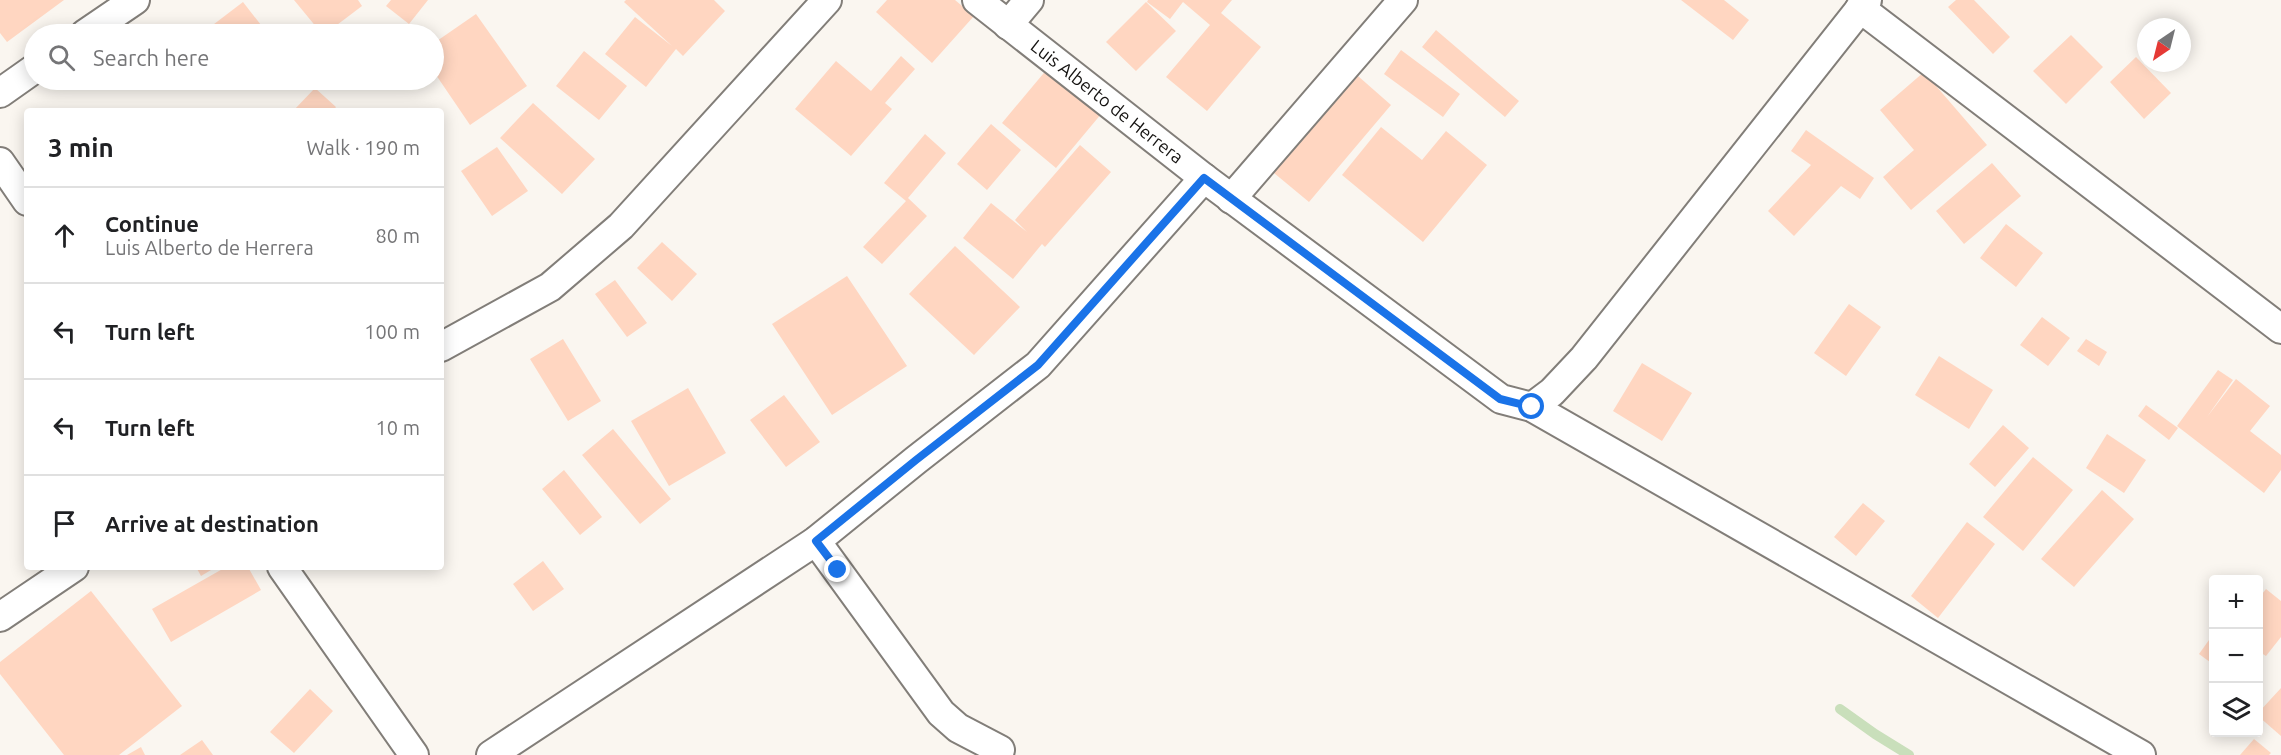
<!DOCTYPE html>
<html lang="en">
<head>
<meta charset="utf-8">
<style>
	:root { --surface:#fff; --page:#f6f6f6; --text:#202124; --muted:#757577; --line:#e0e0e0 }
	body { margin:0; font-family:Ubuntu,sans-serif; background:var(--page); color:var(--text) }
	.controls { position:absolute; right:18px; bottom:18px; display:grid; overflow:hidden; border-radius:6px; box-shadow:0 3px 15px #0003 }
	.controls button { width:54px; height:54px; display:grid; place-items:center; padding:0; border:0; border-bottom:2px solid var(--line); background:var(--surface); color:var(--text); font:30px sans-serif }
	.compass { position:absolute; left:2137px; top:18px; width:54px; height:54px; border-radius:50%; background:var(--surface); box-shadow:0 3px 15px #0003; rotate:215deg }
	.stop { position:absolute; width:18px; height:18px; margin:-14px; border:4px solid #1a73e8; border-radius:50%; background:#fff }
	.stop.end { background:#1a73e8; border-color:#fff; box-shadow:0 2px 6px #0008 }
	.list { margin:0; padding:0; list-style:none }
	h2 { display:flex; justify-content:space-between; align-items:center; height:78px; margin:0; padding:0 24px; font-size:26px }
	h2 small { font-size:20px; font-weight:400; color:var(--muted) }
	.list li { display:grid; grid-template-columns:39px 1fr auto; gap:18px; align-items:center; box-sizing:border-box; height:96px; padding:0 24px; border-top:2px solid var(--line) }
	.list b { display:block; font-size:22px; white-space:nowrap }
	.list p { margin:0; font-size:20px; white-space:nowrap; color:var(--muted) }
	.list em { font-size:20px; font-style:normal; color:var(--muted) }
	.icon { flex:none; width:33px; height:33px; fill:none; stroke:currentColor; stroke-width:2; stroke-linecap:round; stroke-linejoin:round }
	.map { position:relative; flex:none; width:2281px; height:755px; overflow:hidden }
	.search { position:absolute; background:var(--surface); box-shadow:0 3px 15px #0003; left:24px; top:24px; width:420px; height:66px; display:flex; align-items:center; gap:15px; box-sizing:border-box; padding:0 21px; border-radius:33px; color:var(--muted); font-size:22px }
	.panel { position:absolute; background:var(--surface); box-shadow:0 3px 15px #0003; left:24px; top:108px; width:420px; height:462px; border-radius:6px }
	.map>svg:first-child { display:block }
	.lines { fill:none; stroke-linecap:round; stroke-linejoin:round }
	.stream { stroke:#c9dfbb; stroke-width:10 }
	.building { fill:#ffd6c1 }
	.street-casing { stroke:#827e79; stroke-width:32 }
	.street { stroke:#fff; stroke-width:28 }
	.route { stroke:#1a73e8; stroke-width:8 }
	.labels { text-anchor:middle; stroke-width:6; stroke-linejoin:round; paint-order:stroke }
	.street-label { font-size:18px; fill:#141210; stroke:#fff }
</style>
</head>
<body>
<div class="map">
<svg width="2281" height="755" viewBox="0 0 2281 755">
	<rect width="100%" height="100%" fill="#faf6f0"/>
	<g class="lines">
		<path class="stream" d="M1840,709L1875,734L1909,755"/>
	</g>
	<path class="building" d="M0,0H64L7,42L0,33Z
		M294,0H358L362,6L325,34H322Z
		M391,0H428L409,24L386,6Z
		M626,0H714L725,11L683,56L676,49L646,87L605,54L635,17L672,46L624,2Z
		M887,0H955L974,16L932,63L876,12Z
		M1148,0H1232L1221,13L1261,47L1207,111L1166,77L1210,25L1183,2L1170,19L1147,2Z
		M1681,0H1724L1749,20L1733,40Z
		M1956,0H1974L2010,37L1993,54L1948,7Z
		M243,2L268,34H201Z
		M1146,2L1176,31L1136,71L1106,42Z
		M476,14L527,86L470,125L434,72V43Z
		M1436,30L1519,101L1505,117L1422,47Z
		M2071,35L2103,67L2066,104L2033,71Z
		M1401,50L1460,94L1443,117L1384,74Z
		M584,51L627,86L599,120L556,86Z
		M901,56L915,69L885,103L892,109L851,156L795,109L836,61L871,91Z
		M2136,57L2171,93L2144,119L2110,82Z
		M1048,68L1102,113L1056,168L1002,123Z
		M1924,72L1987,145L1911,210L1883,177L1914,150L1880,110Z
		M1358,76L1391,105L1309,202L1274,173Z
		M315,88L336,107L333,111H293Z
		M533,103L595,159L562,194L500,138Z
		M991,124L1021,150L987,190L957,164Z
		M1381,127L1422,160L1446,131L1487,165L1423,242L1342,175Z
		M1806,130L1874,178L1860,199L1841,186L1794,236L1768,211L1811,165L1791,151Z
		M925,134L946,153L908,198L927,216L882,264L863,247L906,201L884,183Z
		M1080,145L1111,172L1045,247L1042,244L1013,279L963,238L991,203L1027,232L1015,220Z
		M497,147L528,191L492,216L461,171Z
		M1992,163L2021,196L1964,244L1936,211Z
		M2006,224L2043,253L2016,287L1980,258Z
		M662,242L697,274L672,301L637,268Z
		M955,246L1020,307L974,355L909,294Z
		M847,276L907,366L832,415L772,324Z
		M615,280L647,323L627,337L595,294Z
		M1849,304L1881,327L1846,376L1814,353Z
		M2042,317L2070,338L2048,366L2020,345Z
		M563,339L601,401L568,421L530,359Z
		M2086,339L2107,352L2099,366L2077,351Z
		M1939,356L1993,390L1969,429L1915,395Z
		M1642,363L1692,393L1662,441L1613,411Z
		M2218,370L2233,380L2207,417L2236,379L2270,406L2250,431L2281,455V470L2264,493L2177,426Z
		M688,388L726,453L669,486L631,421Z
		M784,395L820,442L786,467L750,420Z
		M2146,405L2178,428L2169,440L2138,416Z
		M2003,425L2029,448L1995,487L1969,464Z
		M613,429L671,499L640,524L582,455Z
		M2107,434L2146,460L2124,493L2086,468Z
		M2033,457L2073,490L2023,551L1983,517Z
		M564,470L602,517L580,535L542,489Z
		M2102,490L2134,519L2074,587L2041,559Z
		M1863,503L1885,521L1856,556L1834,537Z
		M1967,522L1995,544L1938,618L1911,596Z
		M543,561L564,589L533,611L513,584Z
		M196,567H216L201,576Z
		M226,567H248L261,590L171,642L152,609Z
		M2266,589L2281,601V637L2266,656L2258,651V599Z
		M91,591L182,706L119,755H64L0,674V662Z
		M2214,633V665L2199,654Z
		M2281,688V736L2258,716V713Z
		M310,689L333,711L294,753L270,732Z
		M2254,739L2271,753L2269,755H2240Z
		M202,740L213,755H180Z
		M141,747L145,755H127Z"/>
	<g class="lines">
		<defs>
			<g id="street">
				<path id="s1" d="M977,0L1204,178L1501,399L1532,407L2141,755"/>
				<path d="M1860,8L2281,329"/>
				<path d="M1008,25L1029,0"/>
				<path d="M85,34L135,0"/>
				<path d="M0,93L34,69"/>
				<path d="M0,162L27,201"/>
				<path d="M1231,199L1403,0"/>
				<path d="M441,347L550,287L621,226L827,0"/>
				<path d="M1532,407L1552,392L1584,358L1867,0"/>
				<path d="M816,541L941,713L958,728L1000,750"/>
				<path d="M282,567L414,755"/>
				<path d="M0,617L74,567"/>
				<path d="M491,755L816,541L916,460L1038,365L1204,178"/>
			</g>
		</defs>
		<use href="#street" class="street-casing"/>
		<use href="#street" class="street"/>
	</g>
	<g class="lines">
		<path class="route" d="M838,570L816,541L916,460L1038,365L1204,178L1500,399L1532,407"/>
	</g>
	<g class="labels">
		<g class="street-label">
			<text dy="6" stroke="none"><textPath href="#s1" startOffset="165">Luis Alberto de Herrera</textPath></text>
		</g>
	</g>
</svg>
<div class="controls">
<button>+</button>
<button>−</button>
<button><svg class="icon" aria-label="layers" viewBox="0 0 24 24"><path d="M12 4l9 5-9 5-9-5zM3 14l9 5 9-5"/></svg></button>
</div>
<svg class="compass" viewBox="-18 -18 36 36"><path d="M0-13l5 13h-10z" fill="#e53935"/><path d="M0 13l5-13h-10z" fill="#757577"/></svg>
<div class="stop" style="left:1532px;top:407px"></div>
<div class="stop end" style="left:838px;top:570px"></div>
<div class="search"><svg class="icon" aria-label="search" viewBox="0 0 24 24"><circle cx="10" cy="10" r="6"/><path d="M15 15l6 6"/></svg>Search here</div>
<section class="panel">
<h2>3 min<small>Walk · 190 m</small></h2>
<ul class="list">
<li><svg class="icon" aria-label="ahead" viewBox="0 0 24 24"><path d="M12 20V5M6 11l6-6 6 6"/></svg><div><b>Continue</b><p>Luis Alberto de Herrera</p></div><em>80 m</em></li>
<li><svg class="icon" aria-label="left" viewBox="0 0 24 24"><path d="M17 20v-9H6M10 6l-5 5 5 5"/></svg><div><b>Turn left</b></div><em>100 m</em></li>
<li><svg class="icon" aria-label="left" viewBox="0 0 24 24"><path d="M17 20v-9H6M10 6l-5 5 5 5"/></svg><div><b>Turn left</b></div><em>10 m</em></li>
<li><svg class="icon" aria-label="arrive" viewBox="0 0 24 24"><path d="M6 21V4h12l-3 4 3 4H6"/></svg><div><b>Arrive at destination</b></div></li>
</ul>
</section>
</div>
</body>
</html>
